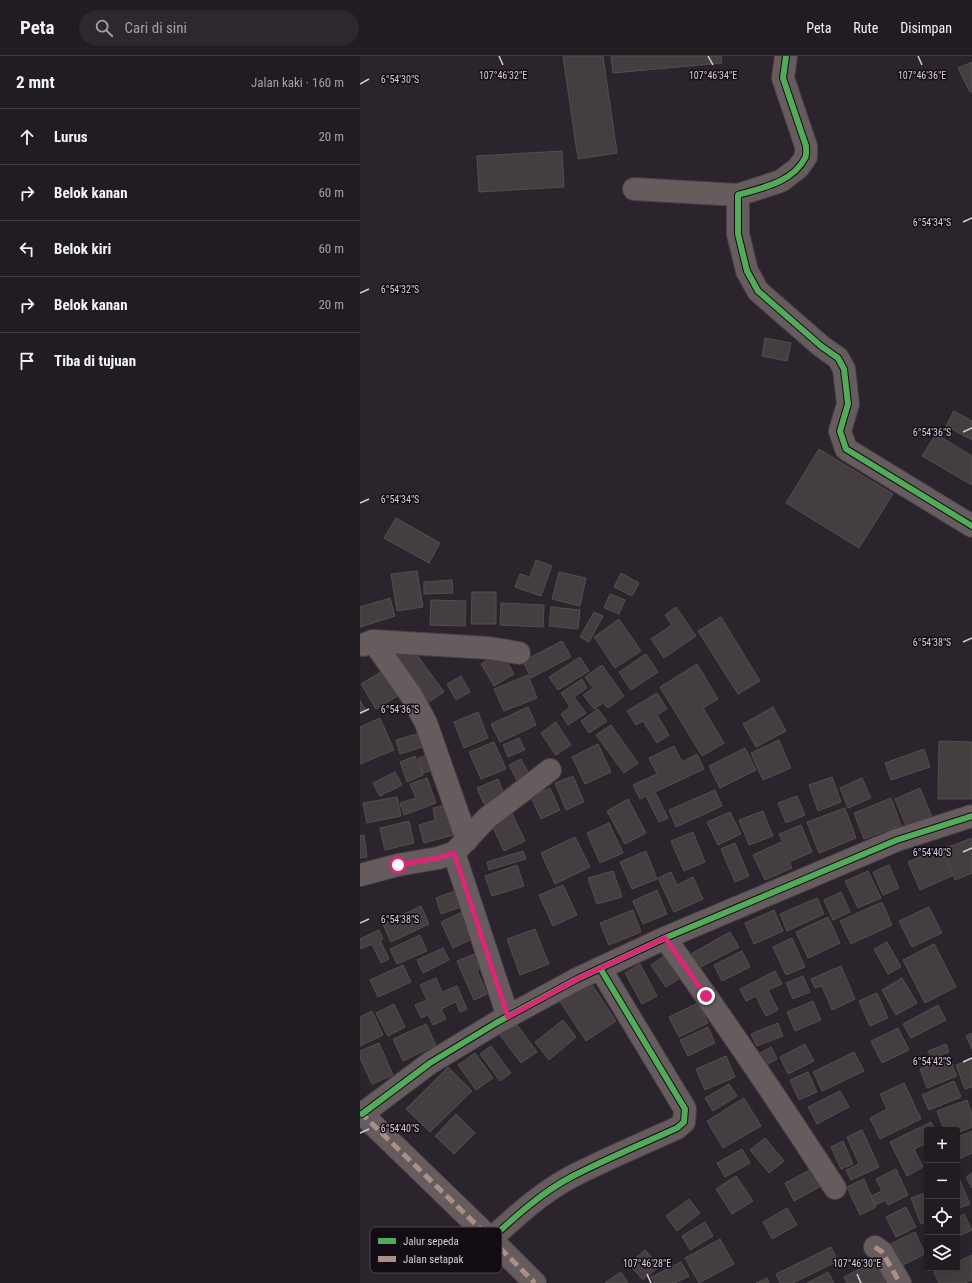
<!DOCTYPE html>
<html lang="id">
<head>
<meta charset="utf-8">
<style>
	:root { --surface:#211b22; --page:#2d282f; --text:#f1f3f6; --muted:#a2a1a5; --line:#3e3940 }
	body { margin:0; font-family:"Roboto Condensed",sans-serif; background:var(--page); color:var(--text) }
	.controls { position:absolute; right:12px; bottom:12px; display:grid; overflow:hidden; border-radius:4px; box-shadow:0 4px 16px #0002 }
	.controls button { width:36px; height:36px; display:grid; place-items:center; padding:0; border:0; border-bottom:1px solid var(--line); background:var(--surface); color:var(--text); font:20px sans-serif }
	.stop { position:absolute; width:12px; height:12px; margin:-9px; border:3px solid #db2777; border-radius:50%; background:#fff }
	.stop.end { background:#db2777; border-color:#fff; box-shadow:0 1px 4px #0008 }
	.list { margin:0; padding:0; list-style:none }
	h2 { display:flex; justify-content:space-between; align-items:center; height:52px; margin:0; padding:0 16px; font-size:17px }
	h2 small { font-size:13px; font-weight:400; color:var(--muted) }
	.list li { display:grid; grid-template-columns:26px 1fr auto; gap:12px; align-items:center; box-sizing:border-box; height:56px; padding:0 16px; border-top:1px solid var(--line) }
	.list b { display:block; font-size:15px; white-space:nowrap }
	.list em { font-size:13px; font-style:normal; color:var(--muted) }
	.icon { flex:none; width:22px; height:22px; fill:none; stroke:currentColor; stroke-width:2; stroke-linecap:round; stroke-linejoin:round }
	.map { position:relative; flex:none; width:612px; height:1227px; overflow:hidden }
	header { display:flex; align-items:center; gap:24px; box-sizing:border-box; height:56px; padding:0 20px; background:var(--surface); border-bottom:1px solid var(--line) }
	header strong { font-size:19px }
	nav { display:flex; gap:22px; margin-inline-start:auto; font-size:14px }
	.search { width:280px; height:36px; background:var(--page); display:flex; align-items:center; gap:10px; box-sizing:border-box; padding:0 14px; border-radius:22px; color:var(--muted); font-size:15px }
	main { display:flex }
	aside { flex:1; background:var(--surface) }
	.map>svg:first-child { display:block }
	.building { fill:#453e40; stroke:#554d4d }
	.lines { fill:none; stroke-linecap:round; stroke-linejoin:round }
	.minor-casing { stroke:#474048; stroke-width:24 }
	.minor { stroke:#665b5d; stroke-width:22 }
	.quiet { stroke:#ac8f84; stroke-width:5; stroke-dasharray:10 5; stroke-linecap:butt }
	.cycleway-casing { stroke:#140c14; stroke-width:8 }
	.cycleway { stroke:#51ab58; stroke-width:6 }
	.route { stroke:#db2777; stroke-width:5 }
	.ticks { fill:none; stroke:#d8cdd9; stroke-width:1.5 }
	.key { fill:#140c14; stroke:#4f464f; stroke-width:1 }
	.key-label { font-size:11px; fill:#d8cdd9 }
	.ticks-label { font-size:10px; text-anchor:middle; fill:#d8cdd9; stroke:#140c14; stroke-width:3; stroke-linejoin:round; paint-order:stroke }
</style>
</head>
<body>
<header>
<strong>Peta</strong>
<div class="search"><svg class="icon" aria-label="search" viewBox="0 0 24 24"><circle cx="10" cy="10" r="6"/><path d="M15 15l6 6"/></svg>Cari di sini</div>
<nav><a>Peta</a><a>Rute</a><a>Disimpan</a></nav>
</header>
<main>
<aside>
<h2>2 mnt<small>Jalan kaki · 160 m</small></h2>
<ul class="list">
<li><svg class="icon" aria-label="ahead" viewBox="0 0 24 24"><path d="M12 20V5M6 11l6-6 6 6"/></svg><div><b>Lurus</b></div><em>20 m</em></li>
<li><svg class="icon" aria-label="right" viewBox="0 0 24 24"><path d="M7 20v-9h11M14 6l5 5-5 5"/></svg><div><b>Belok kanan</b></div><em>60 m</em></li>
<li><svg class="icon" aria-label="left" viewBox="0 0 24 24"><path d="M17 20v-9H6M10 6l-5 5 5 5"/></svg><div><b>Belok kiri</b></div><em>60 m</em></li>
<li><svg class="icon" aria-label="right" viewBox="0 0 24 24"><path d="M7 20v-9h11M14 6l5 5-5 5"/></svg><div><b>Belok kanan</b></div><em>20 m</em></li>
<li><svg class="icon" aria-label="arrive" viewBox="0 0 24 24"><path d="M6 21V4h12l-3 4 3 4H6"/></svg><div><b>Tiba di tujuan</b></div></li>
</ul>
</aside>
<div class="map">
<svg width="612" height="1227" viewBox="0 0 612 1227">
	<rect width="100%" height="100%" fill="#2c242d"/>
	<path class="building" d="M203,0H243L257,97L218,103Z
		M251,0H361L362,7L253,17Z
		M612,6V35L610,36L598,12Z
		M202,95L204,131L119,136L117,100Z
		M405,282L431,287L427,305L402,300Z
		M594,355L612,365V384L586,370Z
		M576,378L612,400V429L562,400Z
		M459,393L533,438L499,492L426,447Z
		M36,462L80,487L69,507L24,482Z
		M176,504L192,510L181,540L155,531L160,518L170,521Z
		M57,515L63,551L37,555L31,518Z
		M199,516L226,522L220,550L192,543Z
		M261,517L279,527L272,540L254,531Z
		M92,524L93,537L64,538V526Z
		M112,536H136V568H111Z
		M250,538L265,544L259,558L244,552Z
		M30,542L35,560L0,571V551Z
		M71,544L106,545L105,570L70,569Z
		M141,547L184,549L183,571L140,569Z
		M191,551L220,554L218,573L189,570Z
		M316,551L336,580L304,602L291,583L312,569L305,559Z
		M234,556L243,560L229,586L220,581Z
		M361,561L400,625L378,638L338,575Z
		M259,563L281,595L255,612L234,581Z
		M202,585L211,601L171,622L163,605Z
		M49,588L84,636L66,648L34,598Z
		M141,596L154,618L134,630L121,608Z
		M286,598L298,616L271,634L259,616Z
		M220,601L229,615L198,634L189,621Z
		M337,608L358,643L343,652L364,687L342,700L300,631Z
		M242,609L264,640L248,652L243,647L234,653L223,639L233,632L225,621Z
		M29,611L44,636L16,653L1,628Z
		M168,619L177,642L144,655L134,633Z
		M101,620L110,636L96,644L87,628Z
		M222,623L227,632L214,641L226,657L208,669L201,658L210,651L201,637Z
		M297,637L307,653L297,659L309,679L297,687L283,665L276,669L267,655Z
		M0,644L6,655L0,658Z
		M168,651L176,669L140,686L131,668Z
		M413,651L426,675L396,691L383,668Z
		M238,653L247,665L229,677L221,665Z
		M118,656L128,682L104,692L94,666Z
		M20,662L34,694L0,708V671Z
		M196,666L211,689L196,699L181,677Z
		M251,669L278,707L264,717L236,679Z
		M67,675L72,688L40,698L36,684Z
		M159,682L165,694L148,701L143,689Z
		M419,684L431,712L403,724L391,697Z
		M579,685L612,686V743H578Z
		M134,686L146,713L121,723L109,696Z
		M238,688L251,716L225,728L212,701Z
		M314,690L322,706L337,698L344,713L295,736L308,762L299,766L286,740L280,743L273,729L297,718L289,702Z
		M385,692L396,714L360,732L349,710Z
		M564,693L570,711L531,724L525,707Z
		M75,697L80,712L63,717L58,702Z
		M55,700L63,719L47,726L40,706Z
		M161,703L170,720L158,726L149,709Z
		M35,716L42,729L20,740L13,727Z
		M213,720L224,746L206,754L195,727Z
		M472,721L481,746L458,755L449,729Z
		M67,722L76,747L44,759L40,747L56,742L50,728Z
		M502,722L511,742L488,752L480,732Z
		M138,723L145,740L124,748L117,732Z
		M190,732L200,754L181,763L171,741Z
		M560,732L572,761L547,772L535,743Z
		M355,734L362,750L316,771L309,754Z
		M437,740L445,759L426,767L418,747Z
		M37,741L41,760L7,767L3,747Z
		M531,742L541,769L504,783L494,757Z
		M268,743L286,777L265,788L247,755Z
		M89,748L97,778L64,787L59,769L75,764L73,752Z
		M485,752L496,782L459,797L447,766Z
		M150,753L165,785L144,795L129,763Z
		M403,755L413,780L389,789L379,764Z
		M370,756L381,778L358,789L347,766Z
		M49,765L54,787L25,794L20,772Z
		M249,767L263,797L240,807L227,777Z
		M441,769L452,796L431,805L419,778Z
		M333,776L345,806L324,815L311,785Z
		M4,779L7,801L0,802V780Z
		M215,781L230,811L195,828L181,797Z
		M612,782V817L595,824L583,793Z
		M421,786L432,812L405,824L393,799Z
		M375,787L389,820L375,826L361,793Z
		M581,792L592,820L560,834L548,806Z
		M163,795L166,803L129,814L127,806Z
		M286,795L297,823L272,833L260,806Z
		M157,809L164,830L132,840L125,820Z
		M529,809L539,832L523,839L513,816Z
		M253,815L262,841L237,848L228,822Z
		M508,815L521,842L498,852L485,825Z
		M311,816L317,829L333,821L343,843L314,856L298,822Z
		M203,829L217,859L193,870L179,839Z
		M103,832L109,848L81,858L76,842Z
		M297,834L307,858L283,868L273,845Z
		M481,836L490,856L473,864L464,844Z
		M457,842L464,858L427,875L420,858Z
		M522,846L532,869L491,888L480,865Z
		M61,850L69,868L31,886L23,868Z
		M569,851L582,877L552,891L539,865Z
		M106,854L118,880L93,892L81,866Z
		M273,854L281,876L249,889L240,867Z
		M414,854L423,875L394,888L385,867Z
		M468,861L480,887L448,902L436,876Z
		M175,873L189,908L160,919L147,883Z
		M19,874L23,883L20,884L29,903L21,907L12,888L1,893L0,891V883Z
		M370,876L379,891L335,914L327,900Z
		M60,879L67,895L37,908L30,893Z
		M432,882L445,911L426,919L413,891Z
		M527,886L541,911L528,918L514,893Z
		M574,888L596,931L565,947L543,904Z
		M83,892L89,904L63,917L57,904Z
		M122,895L128,909L117,914L127,938L114,944L97,905Z
		M382,895L390,911L362,925L354,909Z
		M307,898L322,921L306,931L291,909Z
		M280,908L297,940L282,948L265,917Z
		M43,909L51,926L18,941L10,924Z
		M481,910L495,943L472,954L462,930L455,932L451,923Z
		M415,915L422,928L408,934L418,954L406,960L396,940L386,945L380,933Z
		M443,920L450,936L433,943L426,927Z
		M76,922L82,936L97,930L107,953L100,956L96,946L81,953L86,963L73,969L68,959L61,962L55,949L67,944L60,929Z
		M542,922L557,947L536,959L522,934Z
		M229,924L256,965L226,985L199,944Z
		M517,937L528,962L510,970L499,945Z
		M453,945L461,964L435,975L427,956Z
		M338,947L348,967L319,981L309,961Z
		M34,948L45,971L28,980L16,957Z
		M578,949L586,964L551,982L543,968Z
		M12,955L23,979L0,990V961Z
		M203,964L216,981L189,1004L175,986Z
		M155,966L177,996L161,1007L139,978Z
		M418,967L423,980L397,990L391,978Z
		M66,968L76,989L43,1005L33,983Z
		M348,971L355,987L328,1000L320,984Z
		M538,972L549,994L522,1007L511,985Z
		M612,977V993L606,980Z
		M19,987L33,1019L12,1028L0,1002V995Z
		M445,988L454,1005L428,1018L420,1001Z
		M586,988L589,996L572,1003L568,995Z
		M131,990L151,1017L140,1025L120,998Z
		M411,991L417,1003L401,1012L395,1000Z
		M494,996L504,1015L462,1035L453,1016Z
		M115,997L133,1022L116,1034L98,1009Z
		M366,1000L375,1021L345,1034L336,1013Z
		M589,1001L597,1020L567,1032L560,1013Z
		M612,1003V1031L605,1033L596,1009Z
		M88,1011L112,1035L70,1076L46,1053Z
		M448,1016L457,1036L439,1044L430,1024Z
		M594,1025L601,1041L569,1054L562,1039Z
		M544,1027L561,1063L520,1083L510,1062L527,1053L520,1038Z
		M369,1028L377,1040L353,1055L345,1042Z
		M480,1035L489,1051L457,1068L448,1051Z
		M384,1042L401,1070L363,1092L347,1065Z
		M607,1044L612,1058V1071L597,1077V1074H584L577,1055Z
		M96,1058L115,1077L94,1098L75,1080Z
		M571,1066L575,1074H567V1087L554,1093L563,1111L547,1120L530,1086Z
		M502,1074L519,1111L491,1124L486,1114L499,1108L487,1081Z
		M612,1075V1097L597,1104V1081Z
		M405,1082L424,1105L409,1117L390,1094Z
		M483,1085L493,1108L481,1113L471,1091Z
		M382,1093L390,1107L365,1121L357,1107Z
		M454,1112L463,1129L434,1145L425,1127Z
		M536,1113L548,1139L528,1149L526,1144L515,1149L511,1140L522,1135L516,1123Z
		M612,1117V1132L606,1121Z
		M376,1120L393,1145L372,1158L356,1133Z
		M599,1122L610,1148L597,1153V1123Z
		M504,1123L516,1151L500,1159L487,1131Z
		M567,1136V1166L561,1168L551,1142Z
		M329,1143L340,1157L317,1175L306,1160Z
		M546,1151L556,1171L536,1181L526,1161Z
		M427,1152L437,1169L412,1183L403,1166Z
		M604,1158L612,1174L597,1181V1162Z
		M345,1166L353,1180L330,1194L322,1180Z
		M555,1176L565,1198L541,1210L530,1188Z
		M360,1183L374,1208L339,1227L325,1202Z
		M471,1191L478,1205L433,1227H420L416,1218Z
		M285,1194L300,1210L283,1224L269,1208Z
		M612,1199V1224L605,1227H579L574,1216L583,1212H597V1206Z
		M520,1202L532,1224L526,1227H487L484,1221Z
		M321,1206L329,1220L315,1227H294L291,1221Z
		M261,1216L268,1227H246V1226Z
		M468,1216L474,1227H447Z
		M407,1222L409,1227H396Z"/>
	<g class="lines">
		<defs>
			<path id="minor" d="M274,133L378,139L421,125L438,112L446,101V90L423,22L426,0
				M378,139V178L387,215L398,235L461,290L478,302L484,313L488,348L480,375L486,393L612,470
				M13,585L51,639L66,667L107,784
				M3,589L13,585L129,592L159,597
				M94,797L148,961
				M0,819L38,809L78,802L94,797L127,762L190,714
				M305,882C364,964 420,1047 475,1132
				M0,1056L131,1183L175,1227
				M2,1058L70,1007L136,967L217,923L305,882L537,784L612,760
				M131,1183C156,1160 181,1137 211,1121C246,1103 282,1088 317,1072L324,1066L325,1053L240,912
				M515,1191L522,1196L540,1227"/>
		</defs>
		<use href="#minor" class="minor-casing"/>
		<use href="#minor" class="minor"/>
		<path class="quiet" d="M0,1056L131,1183L175,1227
			M515,1191L522,1196L540,1227"/>
		<defs>
			<path id="cycleway" d="M426,0L423,22L446,90C446,94 447,99 445,102C433,126 402,132 378,139V178L387,215L398,235L461,290L478,302L484,313L488,348L480,375L486,393L612,470
				M2,1058L70,1007L136,967L217,923L305,882L537,784L612,760
				M131,1183C156,1160 181,1137 211,1121C246,1103 282,1088 317,1072L324,1066L325,1053L240,912"/>
		</defs>
		<use href="#cycleway" class="cycleway-casing"/>
		<use href="#cycleway" class="cycleway"/>
	</g>
	<g class="lines">
		<path class="route" d="M38,809L78,802L94,797L148,961L217,923L305,882L346,940"/>
	</g>
	<path class="ticks" d="M139,0L143,9M348,0L353,9M558,0L562,9M0,28L9,23M603,166L612,162M0,237L9,233M603,376L612,372M0,447L9,443M603,586L612,582M0,657L9,653M603,796L612,792M0,867L9,863M603,1006L612,1002M0,1077L9,1073M287,1218L291,1227M497,1218L501,1227"/>
	<rect x="10" y="1171" width="132" height="46" rx="6" class="key"/>
	<rect x="18" y="1182" width="18" height="6" fill="#51ab58"/>
	<rect x="18" y="1200" width="18" height="6" fill="#ac8f84"/>
	<g class="key-label">
		<text x="43" y="1189">Jalur sepeda</text>
		<text x="43" y="1207">Jalan setapak</text>
	</g>
	<g class="ticks-label">
		<text x="143" y="23">107°46'32"E</text>
		<text x="353" y="23">107°46'34"E</text>
		<text x="562" y="23">107°46'36"E</text>
		<text x="40" y="27">6°54'30"S</text>
		<text x="572" y="170">6°54'34"S</text>
		<text x="40" y="237">6°54'32"S</text>
		<text x="572" y="380">6°54'36"S</text>
		<text x="40" y="447">6°54'34"S</text>
		<text x="572" y="590">6°54'38"S</text>
		<text x="40" y="657">6°54'36"S</text>
		<text x="572" y="800">6°54'40"S</text>
		<text x="40" y="867">6°54'38"S</text>
		<text x="572" y="1009">6°54'42"S</text>
		<text x="40" y="1076">6°54'40"S</text>
		<text x="287" y="1211">107°46'28"E</text>
		<text x="497" y="1211">107°46'30"E</text>
	</g>
</svg>
<div class="controls">
<button>+</button>
<button>−</button>
<button><svg class="icon" aria-label="locate" viewBox="0 0 24 24"><circle cx="12" cy="12" r="6"/><path d="M12 2v4M12 18v4M2 12h4M18 12h4"/></svg></button>
<button><svg class="icon" aria-label="layers" viewBox="0 0 24 24"><path d="M12 4l9 5-9 5-9-5zM3 14l9 5 9-5"/></svg></button>
</div>
<div class="stop" style="left:38px;top:809px"></div>
<div class="stop end" style="left:346px;top:940px"></div>
</div>
</main>
</body>
</html>
